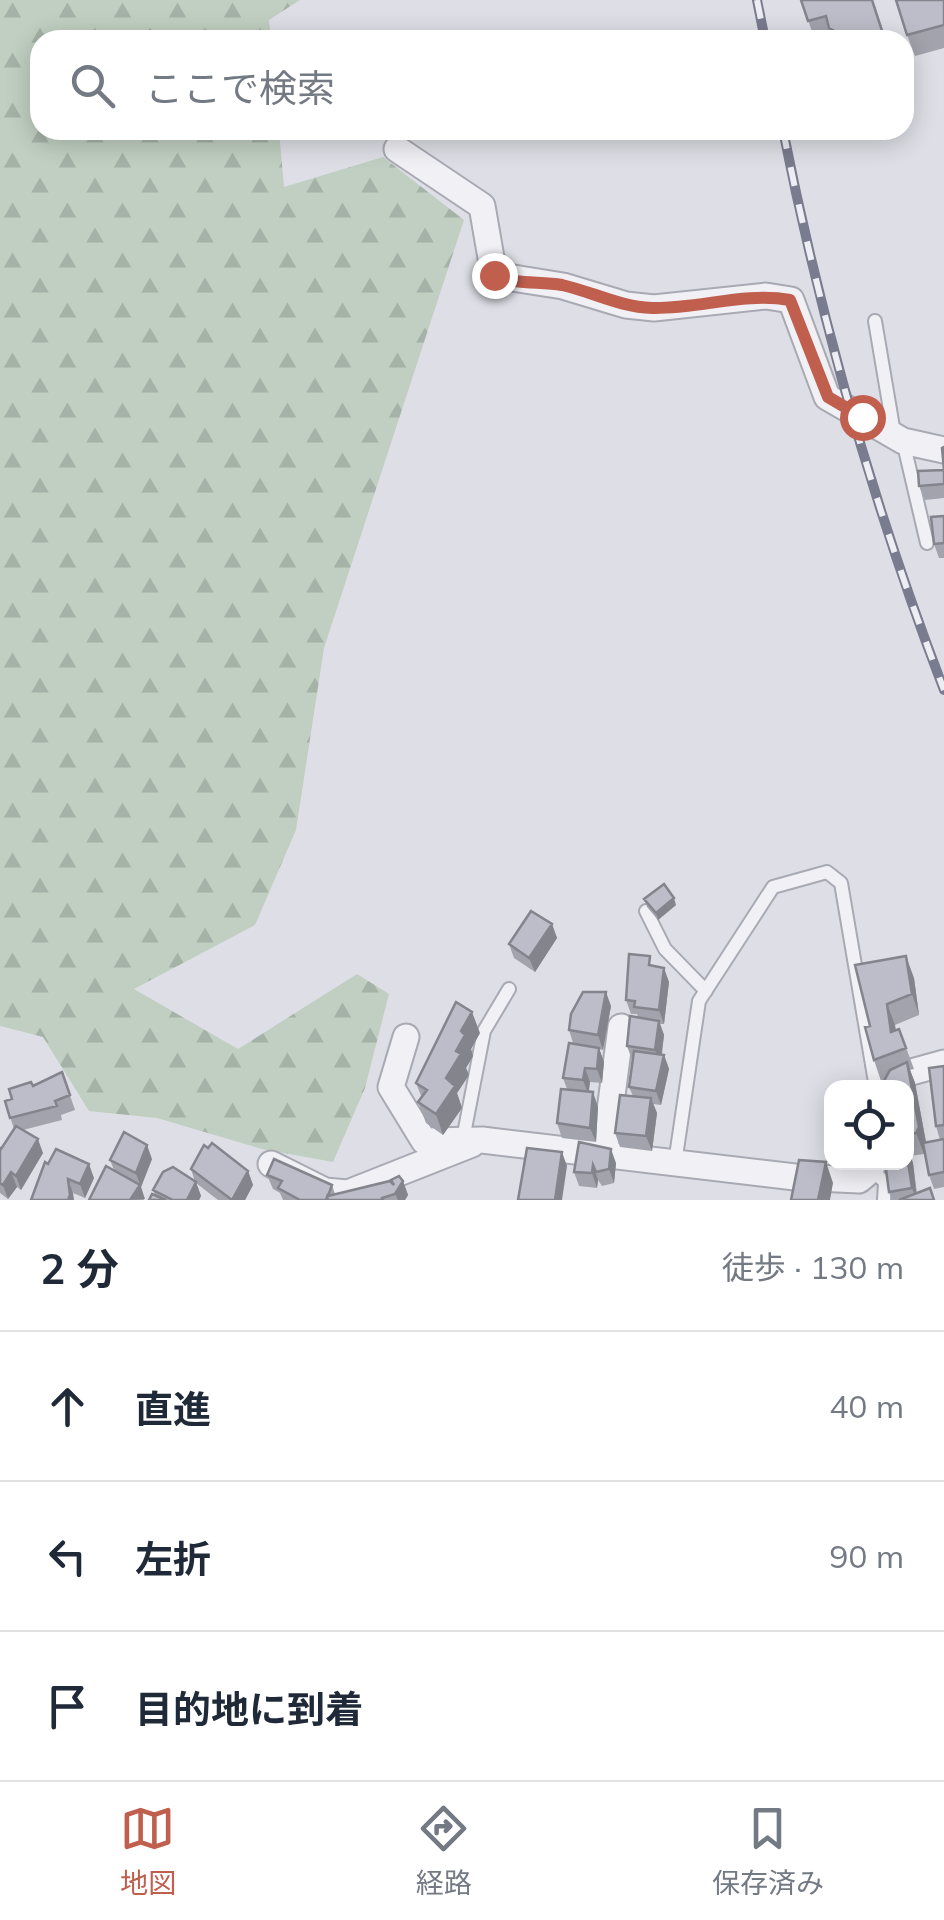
<!DOCTYPE html>
<html lang="ja">
<head>
<meta charset="utf-8">
<style>
	:root { --surface:#fff; --page:#f2f2f3; --text:#1f2937; --muted:#747a83; --line:#e0e1e3; --accent:#c05f4e }
	body { margin:0; font-family:Mulish,"Noto Sans JP",sans-serif; background:var(--page); color:var(--text) }
	.controls { position:absolute; right:30px; bottom:30px; display:grid; overflow:hidden; border-radius:20px; box-shadow:0 5px 25px #0003 }
	.controls button { width:90px; height:90px; display:grid; place-items:center; padding:0; border:0; border-bottom:2px solid var(--line); background:var(--surface); color:var(--text); font:50px sans-serif }
	.stop { position:absolute; width:30px; height:30px; margin:-22px; border:8px solid #c05f4e; border-radius:50%; background:#fff }
	.stop.end { background:#c05f4e; border-color:#fff; box-shadow:0 2px 10px #0008 }
	.list { margin:0; padding:0; list-style:none }
	h2 { display:flex; justify-content:space-between; align-items:center; height:130px; margin:0; padding:0 40px; font-size:42px }
	h2 small { font-size:32px; font-weight:400; color:var(--muted) }
	.list li { display:grid; grid-template-columns:65px 1fr auto; gap:30px; align-items:center; box-sizing:border-box; height:150px; padding:0 40px; border-top:2px solid var(--line) }
	.list b { display:block; font-size:38px; white-space:nowrap }
	.list em { font-size:32px; font-style:normal; color:var(--muted) }
	.icon { flex:none; width:55px; height:55px; fill:none; stroke:currentColor; stroke-width:2; stroke-linecap:round; stroke-linejoin:round }
	.map { position:relative; flex:none; width:944px; height:1200px; overflow:hidden }
	.search { position:absolute; background:var(--surface); box-shadow:0 5px 25px #0003; left:30px; right:30px; top:30px; height:110px; display:flex; align-items:center; gap:25px; box-sizing:border-box; padding:0 35px; border-radius:30px; color:var(--muted); font-size:38px }
	.sheet { height:580px; background:var(--surface) }
	nav { display:flex; justify-content:space-around; align-items:center; box-sizing:border-box; height:140px; border-top:2px solid var(--line); background:var(--surface); font-size:28px; color:var(--muted) }
	nav a { display:grid; justify-items:center; gap:5px }
	nav .on { color:var(--accent) }
	.map>svg:first-child { display:block }
	.forest { fill:url(#forest-firs) }
	.lines { fill:none; stroke-linecap:round; stroke-linejoin:round }
	.lane-casing { stroke:#a8a9b3; stroke-width:16 }
	.street-casing { stroke:#a8a9b3; stroke-width:29 }
	.lane { stroke:#f0f0f5; stroke-width:12 }
	.street { stroke:#f0f0f5; stroke-width:25 }
	.rail-casing { stroke:#797b8e; stroke-width:10 }
	.rail { stroke:#edeef4; stroke-width:6; stroke-dasharray:19; stroke-linecap:butt }
	.wall { fill:#a2a3ac }
	.shaded-wall { fill:#84848c }
	.building { fill:#bcbdc8; stroke:#84848c; stroke-width:2.5 }
	.route { stroke:#c05f4e; stroke-width:12 }
</style>
</head>
<body>
<div class="map">
<svg width="944" height="1200" viewBox="0 0 944 1200">
	<defs>
		<pattern id="forest-firs" width="22" height="20" patternUnits="userSpaceOnUse" patternTransform="scale(2.5)"><rect width="22" height="20" fill="#c0cfc1"/><path d="M5 1l3.5 6h-7zM16 11l3.5 6h-7z" fill="#a5b2a7"/></pattern>
	</defs>
	<rect width="100%" height="100%" fill="#dedfe6"/>
	<path class="forest" d="M0,0H300L269,20L271,40H40V130H279L284,187L383,157L464,220L324,648L296,830L255,925L134,989L238,1049L357,974L389,994L365,1088L333,1162L262,1149L157,1118L89,1111L43,1037L0,1026Z"/>
	<g class="lines">
		<defs>
			<path id="lane" d="M875,321L894,433
				M903,441L927,543
				M646,911L665,949L706,991
				M463,1139L484,1031L509,989
				M675,1163L699,1001L773,887L827,872L841,883L876,1088
				M871,1170L885,1182L884,1200"/>
			<path id="street" d="M397,149L482,206L494,275L563,286L626,305L654,308L766,296L791,300L827,397L903,441L944,450
				M406,1037L391,1087L424,1141L482,1140L795,1177L859,1180L871,1170V1162
				M884,1088L897,1076L944,1063
				M604,1156L621,1027
				M271,1164L325,1191L348,1193L472,1144"/>
		</defs>
		<use href="#lane" class="lane-casing"/>
		<use href="#street" class="street-casing"/>
		<use href="#lane" class="lane"/>
		<use href="#street" class="street"/>
		<defs>
			<path id="rail" d="M757,0L765,40
				M783,130C821,321 874,508 944,690"/>
		</defs>
		<use href="#rail" class="rail-casing"/>
		<use href="#rail" class="rail"/>
	</g>
	<path class="wall" d="M801,0H873L886,40H833L832,37L815,40Z
		M944,0V48L915,56L907,35Z
		M944,470V498L925,500L919,486Z
		M944,516V558H939L934,544Z
		M644,899L676,905L658,920L647,907Z
		M552,924L557,938L535,972L514,958L509,944Z
		M855,965L914,978L919,1015L895,1025L896,1031L899,1029L914,1069L910,1070L915,1083L926,1142L940,1140L936,1126L944,1066V1187L934,1189L929,1175L925,1152L924,1154L910,1156L913,1163L917,1193L934,1200H892L889,1192L906,1162V1088L885,1079L881,1081L874,1060L870,1026Z
		M654,966L669,982L664,1024H660L664,1035L662,1055H664L669,1069L661,1105L653,1104L657,1113L652,1151L620,1147L615,1133L633,1096L629,1087L632,1060L627,1046L638,1017L637,1014H631L626,1000Z
		M611,1006L603,1050L599,1049L604,1062L602,1083L590,1082L589,1092L598,1107L596,1142L562,1138L557,1123L567,1089L563,1078L573,1043L569,1030Z
		M480,1033L471,1049L473,1056L466,1068L469,1075L457,1093L462,1108L443,1135L426,1123L418,1102L422,1098L416,1083Z
		M62,1072L75,1110L61,1115L62,1120L23,1130L43,1153L21,1190L17,1187L8,1199L0,1193V1148L1,1149L14,1129L5,1101Z
		M152,1159L141,1187L144,1200H89L114,1170L110,1160Z
		M45,1162L94,1178L85,1198L73,1193Z
		M616,1163L614,1183L602,1186L598,1180L597,1188L579,1186L574,1172Z
		M191,1169L248,1171L253,1185L245,1200H218L196,1183L201,1196L199,1200H149L155,1195L153,1190L195,1182Z
		M267,1175L332,1185L335,1194L394,1185L403,1181L408,1195L405,1200H283L280,1193L273,1189Z"/>
	<path class="shaded-wall" d="M674,898L676,905L658,920L656,913Z
		M552,924L557,938L535,972L529,958Z
		M906,956L914,978L919,1015L912,994Z
		M664,968L669,982L664,1024L659,1010Z
		M606,992L611,1006L603,1050L598,1035Z
		M887,1004L895,1025L898,1053L891,1032Z
		M472,1012L480,1033L471,1049L473,1056L466,1068L469,1075L457,1093L462,1108L443,1135L436,1114L461,1031Z
		M659,1021L664,1035L660,1064L655,1050Z
		M599,1048L604,1062L602,1083L597,1069Z
		M664,1055L669,1069L661,1105L656,1091Z
		M907,1062L915,1083L927,1148L924,1154L916,1133Z
		M585,1068L590,1082L588,1094L583,1080Z
		M593,1092L598,1107L596,1142L590,1128Z
		M651,1098L657,1113L652,1151L646,1136Z
		M38,1139L43,1153L21,1190L16,1176Z
		M147,1145L152,1159L141,1187L145,1199L130,1200L140,1185L136,1173Z
		M611,1149L616,1163L614,1183L609,1169Z
		M908,1149L913,1163L917,1200L912,1188Z
		M562,1152L567,1166L562,1200H555Z
		M826,1162L833,1183L830,1200H818Z
		M89,1164L94,1178L85,1198L80,1184Z
		M593,1165L598,1180L597,1188L592,1173Z
		M248,1171L253,1185L245,1200H232Z
		M11,1172L17,1187L8,1199L3,1185Z
		M68,1179L73,1193L74,1200H68Z
		M403,1181L408,1195L405,1200H398L395,1194Z
		M196,1182L201,1196L199,1200H187Z"/>
	<path class="building" d="M801,0H872L885,40H859L857,33L845,37L829,28L826,16L808,21Z
		M896,0H944V25L907,35Z
		M944,447V484L919,486L918,471L944,470L942,448Z
		M944,516V543L934,544L931,517Z
		M664,884L674,898L656,913L644,899Z
		M531,911L552,924L529,958L509,944Z
		M629,954L650,956L649,965L664,968L659,1010L634,1007L635,1001L626,1000Z
		M906,956L912,994L887,1004L891,1032L899,1029L906,1048L874,1060L865,1027L870,1026L855,965Z
		M583,992H606L598,1035L569,1030L571,1014Z
		M456,1002L472,1012L461,1031L465,1035L456,1051L461,1054L446,1078L455,1086L436,1114L418,1102L427,1090L416,1083Z
		M630,1016L659,1021L655,1050L627,1046Z
		M569,1043L599,1048L597,1069L585,1068L583,1080L563,1078Z
		M634,1051L664,1055L656,1091L629,1087Z
		M907,1062L919,1127L916,1133L906,1134V1088H885L884,1081L890,1070Z
		M944,1066V1125L936,1126L929,1068Z
		M62,1072L70,1095L55,1101L57,1106L10,1118L5,1101L12,1099L9,1089L31,1082L33,1086Z
		M561,1089L593,1092L590,1128L557,1123Z
		M620,1095L651,1098L646,1136L615,1133Z
		M16,1126L38,1139L16,1176L11,1172L3,1185L0,1183V1148L1,1149Z
		M124,1132L147,1145L136,1173L110,1160Z
		M944,1139V1172L929,1175L923,1143Z
		M579,1142L611,1149L609,1169L596,1172L593,1165L592,1173L574,1172Z
		M212,1143L248,1171L232,1200L191,1169L204,1145L208,1148Z
		M527,1148L562,1152L555,1200H518Z
		M56,1149L89,1164L80,1184L68,1179L70,1195L68,1200H31L45,1162L48,1164Z
		M906,1149L912,1188L889,1192L885,1162H906Z
		M274,1159L332,1185L328,1196L390,1181L394,1185L391,1180L399,1176L403,1181L395,1194L382,1198L383,1200H328L327,1197L326,1200H300L278,1188L282,1181L267,1175Z
		M799,1160L826,1162L818,1200H791Z
		M106,1166L140,1185L130,1200H89Z
		M173,1167L196,1182L187,1200H173L153,1190L163,1172Z
		M930,1188L934,1200H899Z
		M152,1194L166,1200H149Z"/>
	<g class="lines">
		<path class="route" d="M494,275C515,285 539,281 562,285C593,292 620,307 652,308C699,309 744,292 790,300L828,397L862,417"/>
	</g>
</svg>
<div class="controls">
<button><svg class="icon" aria-label="locate" viewBox="0 0 24 24"><circle cx="12" cy="12" r="6"/><path d="M12 2v4M12 18v4M2 12h4M18 12h4"/></svg></button>
</div>
<div class="stop" style="left:862px;top:417px"></div>
<div class="stop end" style="left:494px;top:275px"></div>
<div class="search"><svg class="icon" aria-label="search" viewBox="0 0 24 24"><circle cx="10" cy="10" r="6"/><path d="M15 15l6 6"/></svg>ここで検索</div>
</div>
<section class="sheet">
<h2>2 分<small>徒歩 · 130 m</small></h2>
<ul class="list">
<li><svg class="icon" aria-label="ahead" viewBox="0 0 24 24"><path d="M12 20V5M6 11l6-6 6 6"/></svg><div><b>直進</b></div><em>40 m</em></li>
<li><svg class="icon" aria-label="left" viewBox="0 0 24 24"><path d="M17 20v-9H6M10 6l-5 5 5 5"/></svg><div><b>左折</b></div><em>90 m</em></li>
<li><svg class="icon" aria-label="arrive" viewBox="0 0 24 24"><path d="M6 21V4h12l-3 4 3 4H6"/></svg><div><b>目的地に到着</b></div></li>
</ul>
</section>
<nav>
<a class="on"><svg class="icon" aria-label="map" viewBox="0 0 24 24"><path d="M3 6l6-2 6 2 6-2v14l-6 2-6-2-6 2zM9 4v14M15 6v14"/></svg>地図</a>
<a><svg class="icon" aria-label="directions" viewBox="0 0 24 24"><path d="M12 3l9 9-9 9-9-9zM9 14v-3h6M13 9l2 2-2 2"/></svg>経路</a>
<a><svg class="icon" aria-label="saved" viewBox="0 0 24 24"><path d="M7 4h10v16l-5-4-5 4z"/></svg>保存済み</a>
</nav>
</body>
</html>
